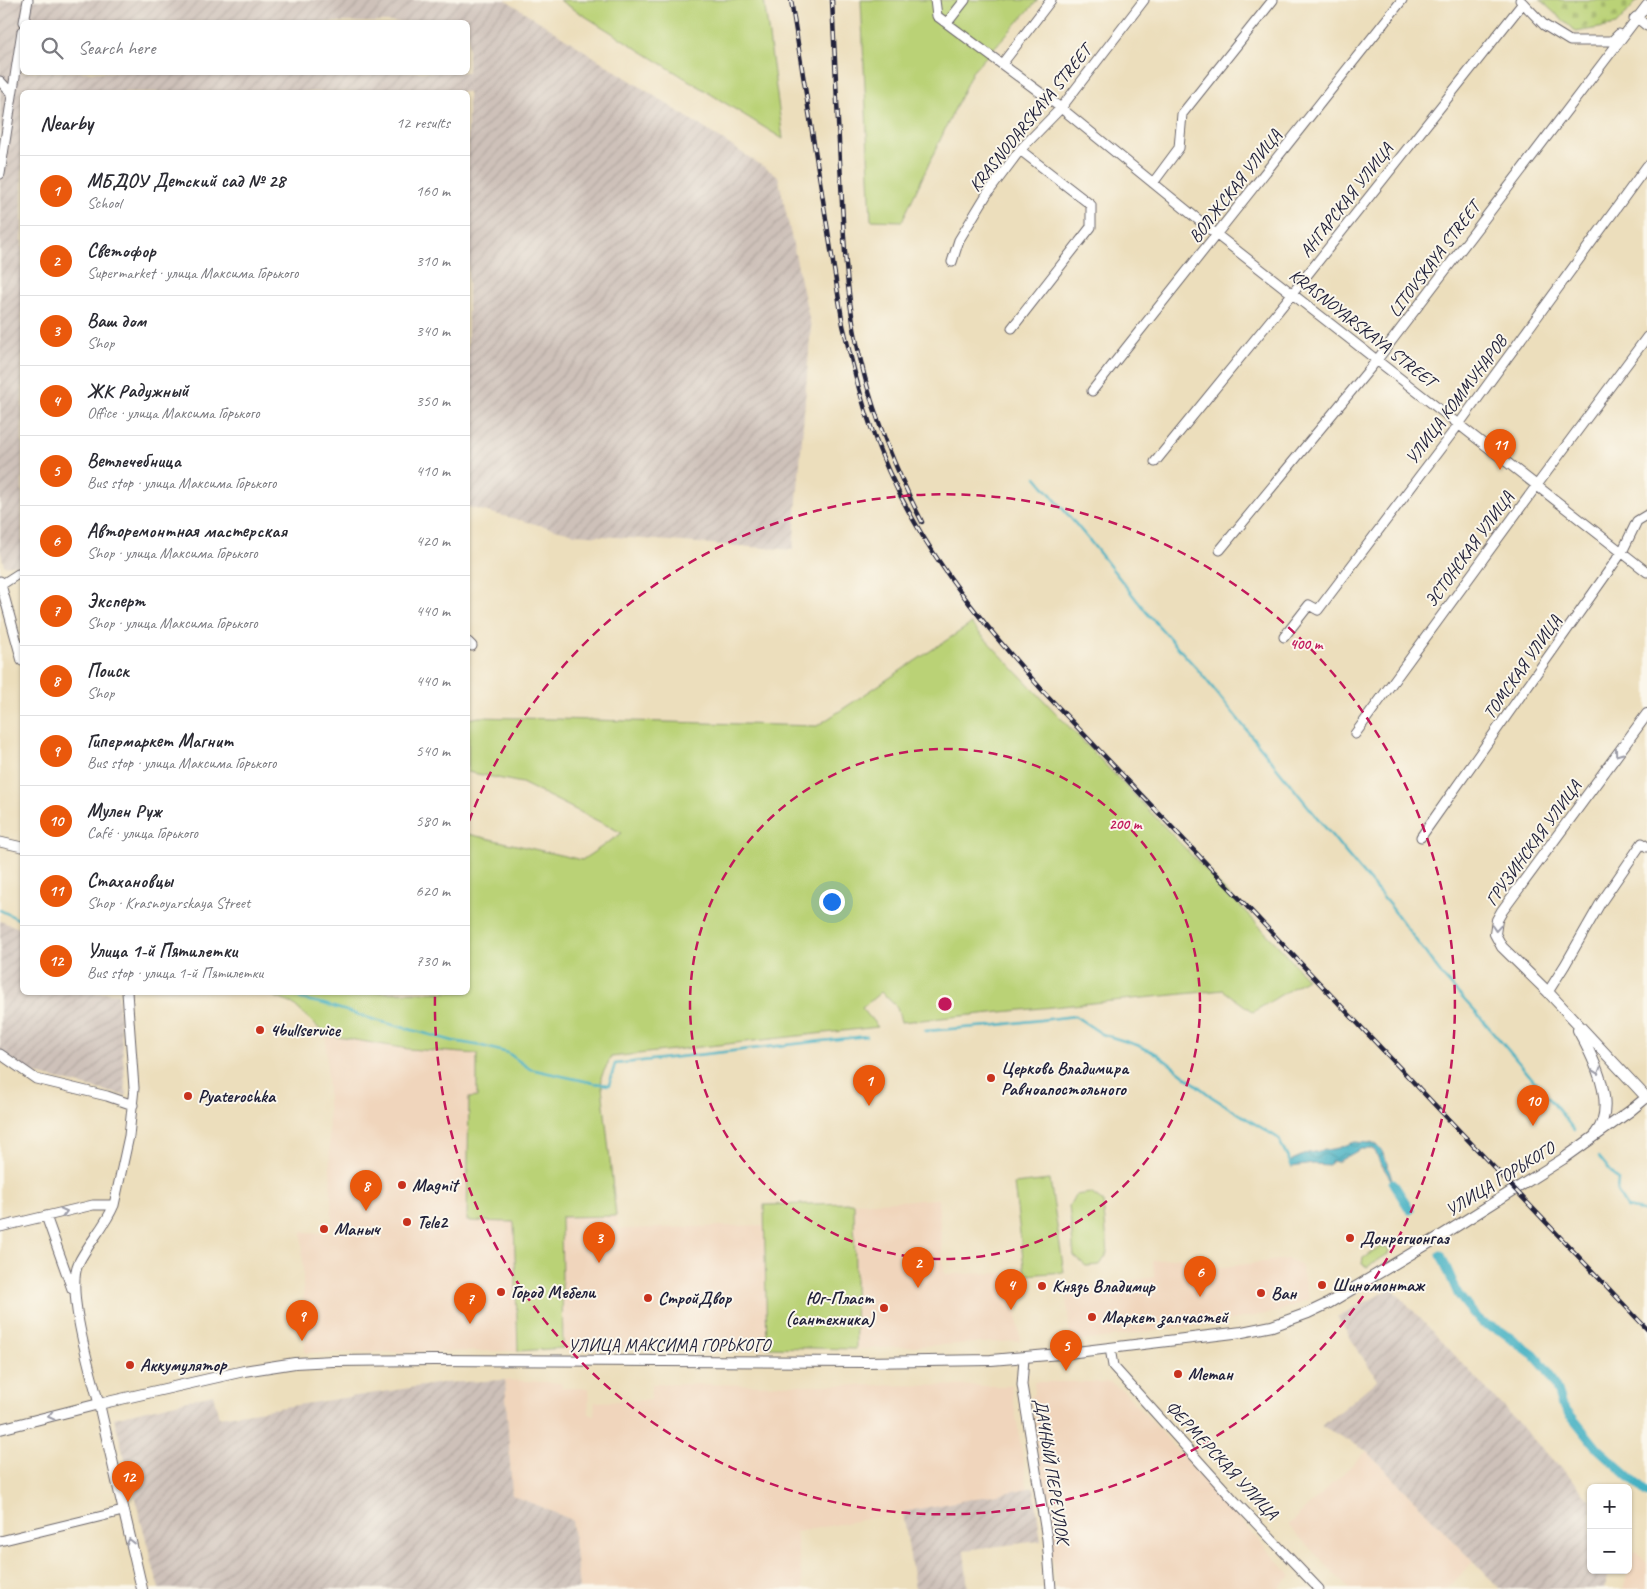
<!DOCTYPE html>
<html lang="en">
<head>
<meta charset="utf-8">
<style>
	:root { --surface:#fff; --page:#f2f2f3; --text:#2b2b33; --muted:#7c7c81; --line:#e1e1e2; --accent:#ea580c }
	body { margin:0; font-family:Caveat,sans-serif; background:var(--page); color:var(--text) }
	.controls { position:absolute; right:15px; bottom:15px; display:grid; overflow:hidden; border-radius:8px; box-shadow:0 1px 4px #0004 }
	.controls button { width:45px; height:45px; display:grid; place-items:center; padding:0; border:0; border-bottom:1px solid var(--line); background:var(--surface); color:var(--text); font:25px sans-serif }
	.you { position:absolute; left:831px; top:901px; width:18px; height:18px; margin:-12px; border:4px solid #fff; border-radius:50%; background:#1a73e8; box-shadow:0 0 0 8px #1a73e833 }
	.badge { display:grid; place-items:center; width:32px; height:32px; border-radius:50%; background:var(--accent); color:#fff; font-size:16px; font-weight:700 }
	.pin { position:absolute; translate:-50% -41px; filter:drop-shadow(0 1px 2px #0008) }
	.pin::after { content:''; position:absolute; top:26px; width:18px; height:15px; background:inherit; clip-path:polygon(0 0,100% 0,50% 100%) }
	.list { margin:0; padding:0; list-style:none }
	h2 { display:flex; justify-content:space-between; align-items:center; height:65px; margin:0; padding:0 20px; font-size:21px }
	h2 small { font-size:16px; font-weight:400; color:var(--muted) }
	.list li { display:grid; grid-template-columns:32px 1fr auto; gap:15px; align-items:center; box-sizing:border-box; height:70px; padding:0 20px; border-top:1px solid var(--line) }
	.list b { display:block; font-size:19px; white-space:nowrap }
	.list p { margin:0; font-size:16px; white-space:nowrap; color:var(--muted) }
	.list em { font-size:16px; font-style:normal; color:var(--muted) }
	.icon { flex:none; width:28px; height:28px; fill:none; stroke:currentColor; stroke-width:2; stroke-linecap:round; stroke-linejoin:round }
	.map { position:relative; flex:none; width:1647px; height:1589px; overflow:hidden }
	.search { position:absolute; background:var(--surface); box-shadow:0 1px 4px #0004; left:20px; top:20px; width:450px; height:55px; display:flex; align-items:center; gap:12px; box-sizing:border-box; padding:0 18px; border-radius:8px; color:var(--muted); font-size:19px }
	.panel { position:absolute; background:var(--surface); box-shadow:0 1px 4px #0004; left:20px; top:90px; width:450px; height:905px; border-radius:8px }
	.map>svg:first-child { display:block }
	.built { fill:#f0d5bc }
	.industrial { fill:url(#industrial-furrows); fill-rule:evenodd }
	.grass { fill:#bad276; stroke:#6e7a58 }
	.cemetery { fill:url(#cemetery-stones); stroke:#6e7a58 }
	.water { fill:url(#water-waves); stroke:#346a7f }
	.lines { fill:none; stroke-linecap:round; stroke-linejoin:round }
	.stream { stroke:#45b1c3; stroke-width:2.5 }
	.canal { stroke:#45b1c3; stroke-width:9 }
	.minor-casing { stroke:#696468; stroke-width:11 }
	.major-casing { stroke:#696468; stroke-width:12 }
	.minor { stroke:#fff; stroke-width:9 }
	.major { stroke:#fff; stroke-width:10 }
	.rail-casing { stroke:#22223b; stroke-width:4.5 }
	.rail { stroke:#fbf7ec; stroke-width:2.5; stroke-dasharray:8; stroke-linecap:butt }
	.oneway { stroke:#9c9ca7 }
	.ring { fill:none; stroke:#c2185b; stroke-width:2.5; stroke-dasharray:9 6 }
	.poi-dot { fill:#c8321e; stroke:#fbf7ec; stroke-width:2 }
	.labels { text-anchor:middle; stroke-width:4; stroke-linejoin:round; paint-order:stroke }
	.street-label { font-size:18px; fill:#22223b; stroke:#fbf7ec }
	.poi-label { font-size:18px; font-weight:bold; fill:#22223b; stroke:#fbf7ec; text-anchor:start }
	.centre { fill:#c2185b; stroke:#fbf7ec; stroke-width:2.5 }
	.ring-label { font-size:15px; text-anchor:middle; font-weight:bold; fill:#c2185b; stroke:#fbf7ec; stroke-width:4; stroke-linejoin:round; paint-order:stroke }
</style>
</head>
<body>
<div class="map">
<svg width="1647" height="1589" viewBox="0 0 1647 1589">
	<defs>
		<pattern id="industrial-furrows" width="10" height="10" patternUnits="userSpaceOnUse" patternTransform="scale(1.25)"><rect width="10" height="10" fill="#cec1b9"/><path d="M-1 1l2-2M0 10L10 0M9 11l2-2" fill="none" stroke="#b1a6a0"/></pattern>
		<pattern id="cemetery-stones" width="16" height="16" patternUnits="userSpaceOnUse" patternTransform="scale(1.25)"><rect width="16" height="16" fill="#bad276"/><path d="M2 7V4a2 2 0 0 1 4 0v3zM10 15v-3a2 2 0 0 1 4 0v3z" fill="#a0b467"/></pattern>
		<pattern id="water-waves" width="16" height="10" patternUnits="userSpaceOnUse" patternTransform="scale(1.25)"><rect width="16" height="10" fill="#45b1c3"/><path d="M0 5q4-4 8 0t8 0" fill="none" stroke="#3990a0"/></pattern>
	</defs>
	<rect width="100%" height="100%" fill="#fbf7ec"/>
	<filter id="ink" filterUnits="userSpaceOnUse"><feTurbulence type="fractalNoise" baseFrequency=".02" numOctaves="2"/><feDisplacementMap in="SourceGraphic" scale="10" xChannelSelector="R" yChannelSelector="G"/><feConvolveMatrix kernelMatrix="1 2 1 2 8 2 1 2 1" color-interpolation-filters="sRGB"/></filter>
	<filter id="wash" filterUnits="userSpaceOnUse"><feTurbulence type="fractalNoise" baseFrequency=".0096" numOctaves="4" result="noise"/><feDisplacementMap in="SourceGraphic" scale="20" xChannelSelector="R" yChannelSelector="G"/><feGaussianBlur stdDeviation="1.12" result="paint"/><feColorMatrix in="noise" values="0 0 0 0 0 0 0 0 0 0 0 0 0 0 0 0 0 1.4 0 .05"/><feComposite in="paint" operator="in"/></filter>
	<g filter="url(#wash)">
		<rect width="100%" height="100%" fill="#ecdebc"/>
		<path class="built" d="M326,1035L408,1049L477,1054V1097L469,1098L467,1221H514L518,1351L305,1353L302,1232L332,1233Z
			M938,1199L944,1274L1012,1273L1020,1341L856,1349L854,1203Z
			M560,1216H616L619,1229L765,1225L767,1347L563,1348Z
			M1180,1257L1190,1271L1288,1259L1300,1264L1309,1299L1277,1312L1207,1324L1071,1342L1066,1296L1122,1282L1154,1277L1153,1261Z
			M505,1380L561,1383L562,1388H588L589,1414L594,1415L595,1402L651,1400V1384L1011,1386L1028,1489L796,1532L803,1589H579L572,1520L512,1496Z
			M1034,1382H1110L1124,1391L1291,1576L1279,1587L1281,1589H1056L1031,1396L1035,1394Z
			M1367,1451L1474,1562L1446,1589H1349L1288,1525Z
			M1634,1550L1647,1563V1589H1623Z"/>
		<path class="industrial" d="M0,0H506L778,176L811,327L793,550L575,534L468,507V92H22V564L4,566L0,550ZM22,22H468V72H22Z
			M0,921L22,929V992L118,993L126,1096L32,1073L0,1052Z
			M1392,1288L1591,1501V1570H1610L1604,1589H1500L1367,1451L1322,1426L1377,1380L1337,1317Z
			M505,1380L512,1495L572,1520L579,1589H159L114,1418L213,1394L219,1417L442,1383Z
			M1034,1487L1041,1541L964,1550L968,1589H915L903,1512Z"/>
		<path class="grass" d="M559,0H764L783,139Z
			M861,0H1038L972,72L902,221L871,220Z
			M971,624L1285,953L1307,979L1253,1012L1223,990L901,1022L897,1007L881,992L862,1008L878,1027L611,1057L601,1077L616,1216L561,1217L563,1348L518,1351L514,1222L467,1221L469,1098L477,1097V1054L408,1049L326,1035L293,1004L265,993L468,992V834L582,860L622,833L522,783L468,772V719L479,717L817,726Z
			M1050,1180L1064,1272L1025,1275L1014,1184Z
			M1091,1193L1103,1202L1108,1253L1100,1265L1086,1266L1074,1256L1069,1206L1075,1195Z
			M854,1203L856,1349L767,1347L764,1205Z
			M1383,1246L1389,1249L1388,1254L1367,1267L1362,1264L1363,1258Z"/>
		<path class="cemetery" d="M1540,0H1638L1616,25L1576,32Z"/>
		<path class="water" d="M1355,1142C1362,1143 1369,1142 1375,1144C1384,1147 1390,1174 1393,1183L1380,1162L1374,1149H1361L1337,1162L1332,1161L1329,1165L1313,1164L1291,1167L1292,1160L1308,1153L1338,1148Z"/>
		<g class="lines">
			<path class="stream" d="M1036,477L1090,541L1147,613L1199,671L1345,852L1392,908L1444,978L1481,1018L1553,1103L1574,1130
				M0,910L22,921
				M291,992L301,999L324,1004L375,1020L453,1041L482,1046L508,1053L530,1069L594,1083L609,1085L615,1064L867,1036
				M925,1031L989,1026L1075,1016L1102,1034L1137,1045L1157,1054L1212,1097L1278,1138L1292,1166
				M1599,1157L1618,1180L1617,1191L1627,1208L1647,1212"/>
			<path class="canal" d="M1393,1183L1410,1210
				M1441,1255L1458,1294L1467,1306L1482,1323L1501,1331L1534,1355L1547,1370L1555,1385L1561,1403L1597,1448L1647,1493"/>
		</g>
	</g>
	<g filter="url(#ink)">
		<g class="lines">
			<defs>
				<path id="minor" d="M935,0L937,16L1061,108L1217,235L1647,572
					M1520,0L1544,25L1570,41H1612L1619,34
					M1634,19L1636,17L1647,26
					M24,22L28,0
					M947,23L965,0
					M1002,64L1051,0
					M0,81L12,94
					M0,174L22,31
					M1153,183L1179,148L1182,114L1273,0
					M952,262L959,240L987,194L1020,150L1061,108L1144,0
					M1012,328L1091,227V205L1020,150
					M1092,391L1402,0
					M1155,462L1292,294L1523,3
					M1220,550L1377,360L1647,5
					M0,581L22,661
					M1,585L18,574L22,573
					M1284,637L1309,605L1318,610L1459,424L1647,166
					M468,642L472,646
					M1355,734L1537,485L1647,337
					M1421,837L1622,552L1637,521L1647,515
					M0,842L22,847
					M1548,992L1565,965L1600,904L1642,843L1647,847
					M0,1054L36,1079L107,1096L133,1105
					M46,1216L72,1289
					M0,1227L93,1205H114
					M1110,1348L1113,1366L1232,1498L1319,1589
					M1024,1358L1022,1385L1047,1539L1051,1589
					M99,1404C91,1373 66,1292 78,1264C88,1243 105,1227 114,1205L129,1136L134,1088L127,992
					M0,1541L123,1511"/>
				<path id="major" d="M1578,1030C1593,1057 1618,1105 1596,1133
					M1646,1097L1548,992L1502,947L1495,934L1497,920L1502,911L1647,714
					M99,1404L142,1589
					M0,1429L99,1404L244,1371L295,1363L333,1361L434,1360L865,1362L991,1360L1060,1354L1242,1332L1272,1326L1308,1313L1329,1303L1444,1234L1563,1159L1630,1111L1647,1097"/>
			</defs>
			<use href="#minor" class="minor-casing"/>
			<use href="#major" class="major-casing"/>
			<use href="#minor" class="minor"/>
			<use href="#major" class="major"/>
			<defs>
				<path id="rail" d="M791,0L843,325C851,359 859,394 871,427C907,531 971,611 1043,691L1647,1329
					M832,0C835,61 838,121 841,182C844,246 847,311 864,374C877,425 898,474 922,522"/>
			</defs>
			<use href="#rail" class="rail-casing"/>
			<use href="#rail" class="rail"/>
		</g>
		<defs><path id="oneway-chevron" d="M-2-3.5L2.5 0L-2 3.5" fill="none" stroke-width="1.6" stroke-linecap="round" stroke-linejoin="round" transform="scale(1.25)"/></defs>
		<g class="oneway">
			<use href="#oneway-chevron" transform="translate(1618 753) rotate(126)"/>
			<use href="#oneway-chevron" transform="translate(1496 928) rotate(94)"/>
			<use href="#oneway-chevron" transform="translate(1597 1071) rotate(71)"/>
			<use href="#oneway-chevron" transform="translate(64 1212) rotate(-14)"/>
			<use href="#oneway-chevron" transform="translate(51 1416) rotate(166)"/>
			<use href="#oneway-chevron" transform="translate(130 1542) rotate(-104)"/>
		</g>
	</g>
	<g class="ring">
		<circle cx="945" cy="1004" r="255"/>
		<path d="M469 821A510 510 0 1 1 435 995"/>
	</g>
	<g class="poi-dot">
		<circle cx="260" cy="1030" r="5"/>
		<circle cx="991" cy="1078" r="5"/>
		<circle cx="188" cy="1096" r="5"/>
		<circle cx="402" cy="1185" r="5"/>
		<circle cx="407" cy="1222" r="5"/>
		<circle cx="324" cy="1229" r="5"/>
		<circle cx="1350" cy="1238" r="5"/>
		<circle cx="1322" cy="1285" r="5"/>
		<circle cx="1042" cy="1286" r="5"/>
		<circle cx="501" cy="1292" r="5"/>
		<circle cx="1261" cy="1293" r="5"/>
		<circle cx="648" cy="1298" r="5"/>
		<circle cx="884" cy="1308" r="5"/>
		<circle cx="1092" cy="1317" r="5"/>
		<circle cx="130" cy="1365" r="5"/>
		<circle cx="1178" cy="1374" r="5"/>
	</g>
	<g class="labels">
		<g class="street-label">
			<text transform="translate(1030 118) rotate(-51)" y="6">KRASNODARSKAYA STREET</text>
			<text transform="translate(1235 186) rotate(-52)" y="6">ВОЛЖСКАЯ УЛИЦА</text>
			<text transform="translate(1346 200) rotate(-52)" y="6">АНГАРСКАЯ УЛИЦА</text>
			<text transform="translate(1434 259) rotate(-53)" y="6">LITOVSKAYA STREET</text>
			<text transform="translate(1363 328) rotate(38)" y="6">KRASNOYARSKAYA STREET</text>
			<text transform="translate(1456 400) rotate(-53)" y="6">УЛИЦА КОММУНАРОВ</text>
			<text transform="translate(1469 549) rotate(-54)" y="6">ЭСТОНСКАЯ УЛИЦА</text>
			<text transform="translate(1522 667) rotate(-55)" y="6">ТОМСКАЯ УЛИЦА</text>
			<text transform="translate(1533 843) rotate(-54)" y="6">ГРУЗИНСКАЯ УЛИЦА</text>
			<text transform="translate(1500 1179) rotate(-32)" y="6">УЛИЦА ГОРЬКОГО</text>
			<text x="669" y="1351">УЛИЦА МАКСИМА ГОРЬКОГО</text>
			<text transform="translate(1222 1460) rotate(47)" y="6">ФЕРМЕРСКАЯ УЛИЦА</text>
			<text transform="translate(1052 1471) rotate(81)" y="6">ДАЧНЫЙ ПЕРЕУЛОК</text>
		</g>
		<g class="poi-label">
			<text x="270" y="1036">4bullservice</text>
			<text x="1001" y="1074">Церковь Владимира<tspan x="1001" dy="21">Равноапостольного</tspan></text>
			<text x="198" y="1102">Pyaterochka</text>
			<text x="412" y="1191">Magnit</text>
			<text x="417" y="1228">Tele2</text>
			<text x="334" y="1235">Маныч</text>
			<text x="1360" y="1244">Донрегионгаз</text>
			<text x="1332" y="1291">Шиномонтаж</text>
			<text x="1052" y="1292">Князь Владимир</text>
			<text x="511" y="1298">Город Мебели</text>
			<text x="1271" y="1299">Ван</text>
			<text x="658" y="1304">СтройДвор</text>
			<text x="874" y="1304" text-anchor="end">Юг-Пласт<tspan x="874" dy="21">(сантехника)</tspan></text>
			<text x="1102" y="1323">Маркет запчастей</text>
			<text x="140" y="1371">Аккумулятор</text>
			<text x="1188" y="1380">Метан</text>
		</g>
	</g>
	<circle cx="945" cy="1004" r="8" class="centre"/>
	<g class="ring-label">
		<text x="1306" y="649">400 m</text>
		<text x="1125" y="829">200 m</text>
	</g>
</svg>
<div class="controls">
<button>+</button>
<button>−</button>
</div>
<div class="you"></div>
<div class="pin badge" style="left:869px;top:1106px">1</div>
<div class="pin badge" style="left:918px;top:1288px">2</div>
<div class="pin badge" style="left:599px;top:1263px">3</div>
<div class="pin badge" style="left:1011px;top:1310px">4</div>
<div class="pin badge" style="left:1066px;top:1371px">5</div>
<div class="pin badge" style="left:1200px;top:1297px">6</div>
<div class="pin badge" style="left:470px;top:1324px">7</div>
<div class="pin badge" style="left:366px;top:1211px">8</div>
<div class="pin badge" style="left:302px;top:1341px">9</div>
<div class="pin badge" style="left:1533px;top:1126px">10</div>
<div class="pin badge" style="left:1500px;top:470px">11</div>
<div class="pin badge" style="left:128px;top:1502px">12</div>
<div class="search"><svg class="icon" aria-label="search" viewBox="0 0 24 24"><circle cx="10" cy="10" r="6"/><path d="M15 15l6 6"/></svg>Search here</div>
<section class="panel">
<h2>Nearby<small>12 results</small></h2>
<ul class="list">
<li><span class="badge">1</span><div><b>МБДОУ Детский сад № 28</b><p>School</p></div><em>160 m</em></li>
<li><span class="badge">2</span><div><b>Светофор</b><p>Supermarket · улица Максима Горького</p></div><em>310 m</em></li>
<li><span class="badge">3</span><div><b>Ваш дом</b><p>Shop</p></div><em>340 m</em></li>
<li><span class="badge">4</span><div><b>ЖК Радужный</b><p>Office · улица Максима Горького</p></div><em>350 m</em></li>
<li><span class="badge">5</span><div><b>Ветлечебница</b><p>Bus stop · улица Максима Горького</p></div><em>410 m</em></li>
<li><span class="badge">6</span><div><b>Авторемонтная мастерская</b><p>Shop · улица Максима Горького</p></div><em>420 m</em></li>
<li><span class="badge">7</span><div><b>Эксперт</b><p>Shop · улица Максима Горького</p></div><em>440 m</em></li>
<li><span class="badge">8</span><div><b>Поиск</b><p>Shop</p></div><em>440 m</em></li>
<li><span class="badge">9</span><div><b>Гипермаркет Магнит</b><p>Bus stop · улица Максима Горького</p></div><em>540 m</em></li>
<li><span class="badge">10</span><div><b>Мулен Руж</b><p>Café · улица Горького</p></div><em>580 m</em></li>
<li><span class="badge">11</span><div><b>Стахановцы</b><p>Shop · Krasnoyarskaya Street</p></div><em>620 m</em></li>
<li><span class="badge">12</span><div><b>Улица 1-й Пятилетки</b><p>Bus stop · улица 1-й Пятилетки</p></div><em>730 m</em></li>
</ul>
</section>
</div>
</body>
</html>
